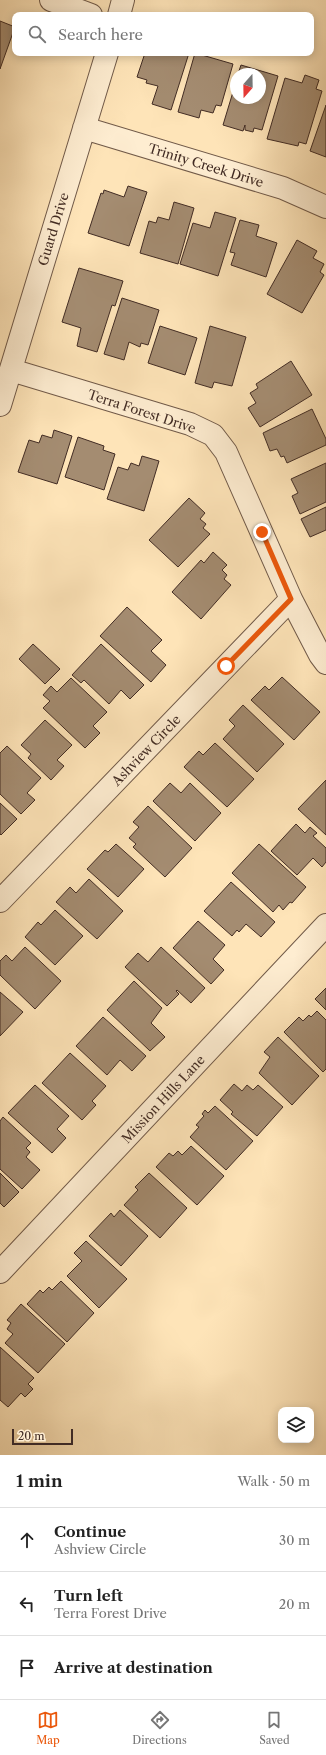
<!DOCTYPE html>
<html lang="en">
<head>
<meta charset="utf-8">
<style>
	:root { --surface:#fff; --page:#f6f6f6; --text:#222; --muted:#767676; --line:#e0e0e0; --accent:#ea580c }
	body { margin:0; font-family:"Libre Caslon Text",serif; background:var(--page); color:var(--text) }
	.controls { position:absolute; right:12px; bottom:12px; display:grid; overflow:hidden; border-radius:8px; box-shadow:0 2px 10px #0003 }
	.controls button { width:36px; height:36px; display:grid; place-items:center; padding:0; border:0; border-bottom:1px solid var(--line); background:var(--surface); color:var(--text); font:20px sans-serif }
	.compass { position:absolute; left:230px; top:68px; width:36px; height:36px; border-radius:50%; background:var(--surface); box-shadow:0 2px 10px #0003; rotate:200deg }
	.scale { position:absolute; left:12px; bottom:10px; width:61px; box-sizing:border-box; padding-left:4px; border:2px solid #422c24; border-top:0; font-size:11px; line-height:14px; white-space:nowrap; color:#422c24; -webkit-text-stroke:3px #feedd1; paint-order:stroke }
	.stop { position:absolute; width:12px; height:12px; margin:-9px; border:3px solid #ea580c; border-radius:50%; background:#fff }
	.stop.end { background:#ea580c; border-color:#fff; box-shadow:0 1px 4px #0008 }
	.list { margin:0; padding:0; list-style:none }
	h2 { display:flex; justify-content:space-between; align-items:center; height:52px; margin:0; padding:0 16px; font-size:17px }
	h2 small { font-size:13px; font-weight:400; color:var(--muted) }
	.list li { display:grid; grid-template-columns:26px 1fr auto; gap:12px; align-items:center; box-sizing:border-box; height:64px; padding:0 16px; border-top:1px solid var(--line) }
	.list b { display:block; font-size:15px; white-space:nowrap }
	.list p { margin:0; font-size:13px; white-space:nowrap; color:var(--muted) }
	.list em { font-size:13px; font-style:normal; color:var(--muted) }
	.icon { flex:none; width:22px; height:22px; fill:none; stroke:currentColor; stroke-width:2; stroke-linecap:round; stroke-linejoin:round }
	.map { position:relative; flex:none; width:326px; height:1455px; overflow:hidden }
	.search { position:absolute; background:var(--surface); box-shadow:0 2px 10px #0003; left:12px; right:12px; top:12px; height:44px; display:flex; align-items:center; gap:10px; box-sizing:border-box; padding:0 14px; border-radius:8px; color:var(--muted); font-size:15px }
	.sheet { height:244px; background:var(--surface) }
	nav { display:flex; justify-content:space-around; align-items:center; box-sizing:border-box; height:56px; border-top:1px solid var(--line); background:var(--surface); font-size:11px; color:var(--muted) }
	nav a { display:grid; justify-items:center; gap:2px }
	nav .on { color:var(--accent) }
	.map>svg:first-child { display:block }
	.building { fill:#a48c71; stroke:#422c24 }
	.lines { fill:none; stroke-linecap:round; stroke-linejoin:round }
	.minor-casing { stroke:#715a49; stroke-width:24 }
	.minor { stroke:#feedd1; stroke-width:22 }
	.route { stroke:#ea580c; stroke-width:5 }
	.labels { text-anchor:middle; stroke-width:3; stroke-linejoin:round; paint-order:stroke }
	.street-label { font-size:13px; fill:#422c24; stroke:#feedd1 }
</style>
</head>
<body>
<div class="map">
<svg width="326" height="1455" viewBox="0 0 326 1455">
	<rect width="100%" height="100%" fill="#fee4b8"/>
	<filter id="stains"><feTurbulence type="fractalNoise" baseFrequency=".005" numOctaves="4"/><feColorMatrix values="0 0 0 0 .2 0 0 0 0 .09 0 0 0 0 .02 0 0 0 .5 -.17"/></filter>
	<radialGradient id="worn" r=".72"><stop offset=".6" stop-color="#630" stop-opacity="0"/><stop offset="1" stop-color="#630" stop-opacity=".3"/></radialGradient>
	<path class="building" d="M0,21L15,27L0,69Z
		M145,53H189L171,110L152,104L158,86L146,83L147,80L137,77Z
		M195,53L233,64L221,106L216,105L213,113L201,110L199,118L178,112Z
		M241,65L278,76L262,130L254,128L253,132L245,130V125L243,131L223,125L236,82V98H260V74H238Z
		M305,75L319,80L316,89L322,91L306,144L299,142L298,146L267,139L285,78L302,83Z
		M326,105V157L310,151Z
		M128,186L147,192L129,246L88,233L101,193L103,194L104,190L124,197Z
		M174,202L194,208L178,264L140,253L149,221L156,223L158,217L169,220Z
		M215,212L236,218L218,276L180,264L193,223L210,228Z
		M240,220L259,225L256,236L277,243L266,277L231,265L235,253L230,252Z
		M297,240L317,251L313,258L324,264L320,272L324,275L302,313L267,294Z
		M79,268L123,281L115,306L112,305L97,352L77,346L81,328L62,322Z
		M122,298L159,310L148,345L141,343L140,347L129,342L124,360L104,354Z
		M160,326L197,338L185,375L148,363Z
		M210,326L246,337L232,386L214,382L212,388L195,383Z
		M291,361L312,395L260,427L248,408L256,403L250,393L258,388L256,384Z
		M312,409L326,439V445L287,463L284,456L281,457L277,449L270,451L263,433Z
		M54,430L72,436L57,484L18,472L29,440L39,443L42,435L52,438Z
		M78,437L104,446L103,450L115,454L104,490L65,477Z
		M142,456L159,461L144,511L107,499L118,467L128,470L131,463L139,466Z
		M326,463V502L300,514L292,496L298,493L291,479Z
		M189,498L205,513L200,519L206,524L203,528L210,534L178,567L149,540Z
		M326,507V530L310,537L301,519Z
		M213,552L227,565L222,570L227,575L224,579L231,585L201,619L172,592L201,560L204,563Z
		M127,607L162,640L151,651L166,665L151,682L100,636Z
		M33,644L60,669L45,684L19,659Z
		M101,644L144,685L130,699L121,690L109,704L84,680L81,683L72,675Z
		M282,677L320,712L294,740L251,700L265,686L269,690Z
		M71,678L107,712L93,726L100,733L85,748L43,708L50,701L43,695L51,686L57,692Z
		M243,705L284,744L257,772L223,739L235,726L229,720Z
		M45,720L72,745L57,760L64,766L51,780L28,758L31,754L21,745Z
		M215,743L254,779L227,807L184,767L199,751L203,755Z
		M7,746L41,778L27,793L35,800L21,814L0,794V753Z
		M326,780V835L298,809Z
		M170,783L181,793L190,783L221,813L195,841L153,801Z
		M0,803L17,819L1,835L0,834Z
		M148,806L192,848L165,877L133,847L136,844L129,838L139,827L133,822Z
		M296,824L305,833L310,827L317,833L313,836L326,848V862L322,867L313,858L297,875L271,851Z
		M116,844L144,869L118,897L87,869L105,850L108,852Z
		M259,844L306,887L292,903L290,902L283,910L279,905L273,912L232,873Z
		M89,879L123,911L97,939L56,902L70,887L76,893Z
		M231,882L275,922L261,937L246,924L239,932L237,930L232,936L204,911Z
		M55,910L83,936L55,965L25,937L38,922L41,925Z
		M198,921L225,945L213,959L224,970L211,984L173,948Z
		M25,947L61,981L35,1009L0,975V961L6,955L12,961Z
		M161,947L205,988L191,1003L177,990L176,991L179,994L167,1006L125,967L138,953L148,962Z
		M134,981L162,1008L151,1023L165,1037L150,1051L107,1010Z
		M326,988V1010L315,999Z
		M0,992L23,1012L0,1036Z
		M317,1011L326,1020V1069L323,1072L284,1032L299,1017L303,1021L309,1015L311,1017Z
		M103,1017L146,1056L132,1071L120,1060L107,1075L76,1046Z
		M278,1037L319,1076L292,1105L259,1073L270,1057L264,1052Z
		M70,1053L106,1086L92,1101L96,1105L82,1120L42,1083Z
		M234,1084L242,1091L247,1085L253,1090L258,1085L283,1107L257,1136L231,1114L233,1112L220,1100Z
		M35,1085L69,1116L57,1129L66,1138L52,1153L8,1113Z
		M215,1106L253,1141L226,1170L190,1137L199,1127L196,1125L204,1116L202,1114L205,1110L208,1113Z
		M3,1117L31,1143L26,1148L30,1152L26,1157L40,1170L22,1189L0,1169V1121Z
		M191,1146L224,1176L197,1205L156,1167L169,1153L173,1156L178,1151L182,1155Z
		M0,1173L19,1192L4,1207L0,1203Z
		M149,1173L187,1208L160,1238L124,1205L138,1190L135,1187Z
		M120,1210L148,1236L121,1266L89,1236L111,1213L114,1217Z
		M86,1241L127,1279L99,1308L67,1276L82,1261L74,1253Z
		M61,1281L94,1313L67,1342L27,1304L40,1290L43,1293L49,1287L52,1290Z
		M21,1304L65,1344L38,1373L5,1343L13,1334L7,1329L11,1323L7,1320Z
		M0,1347L34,1378L28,1384L33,1389L25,1397L21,1393L8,1407L0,1400Z"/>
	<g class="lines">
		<defs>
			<path id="minor" d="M51,0L91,15
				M119,15L123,0
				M84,128L283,188L326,207
				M11,370L190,424L213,435L226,452L291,599L320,655L326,663
				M0,405L107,53
				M0,901L291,599
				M0,1272L326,925"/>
		</defs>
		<use href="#minor" class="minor-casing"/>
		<use href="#minor" class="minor"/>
	</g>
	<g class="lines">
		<path class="route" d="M226,666L291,599L262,532"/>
	</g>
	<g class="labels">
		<g class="street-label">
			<text transform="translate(206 165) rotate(17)" y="5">Trinity Creek Drive</text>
			<text transform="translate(53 229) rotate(-73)" y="5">Guard Drive</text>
			<text transform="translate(142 411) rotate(18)" y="5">Terra Forest Drive</text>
			<text transform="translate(146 750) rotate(-46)" y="5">Ashview Circle</text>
			<text transform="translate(163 1099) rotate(-47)" y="5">Mission Hills Lane</text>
		</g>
	</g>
	<rect width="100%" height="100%" filter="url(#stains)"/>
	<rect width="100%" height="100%" fill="url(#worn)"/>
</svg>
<div class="controls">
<button><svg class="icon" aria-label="layers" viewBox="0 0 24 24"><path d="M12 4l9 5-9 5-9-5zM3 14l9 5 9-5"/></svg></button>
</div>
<svg class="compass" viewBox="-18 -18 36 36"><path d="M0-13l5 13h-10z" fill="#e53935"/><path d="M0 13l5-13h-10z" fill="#767676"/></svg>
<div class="scale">20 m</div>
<div class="stop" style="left:226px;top:666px"></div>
<div class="stop end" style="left:262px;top:532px"></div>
<div class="search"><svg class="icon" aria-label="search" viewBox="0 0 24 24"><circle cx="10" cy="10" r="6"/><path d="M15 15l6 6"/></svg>Search here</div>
</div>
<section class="sheet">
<h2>1 min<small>Walk · 50 m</small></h2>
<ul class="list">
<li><svg class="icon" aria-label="ahead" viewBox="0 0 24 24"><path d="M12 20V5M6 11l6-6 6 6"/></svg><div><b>Continue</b><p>Ashview Circle</p></div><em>30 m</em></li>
<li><svg class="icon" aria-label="left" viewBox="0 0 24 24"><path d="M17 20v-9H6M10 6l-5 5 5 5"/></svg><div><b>Turn left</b><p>Terra Forest Drive</p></div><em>20 m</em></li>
<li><svg class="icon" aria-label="arrive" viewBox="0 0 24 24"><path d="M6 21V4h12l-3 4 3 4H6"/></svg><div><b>Arrive at destination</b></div></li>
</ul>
</section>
<nav>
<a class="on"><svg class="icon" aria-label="map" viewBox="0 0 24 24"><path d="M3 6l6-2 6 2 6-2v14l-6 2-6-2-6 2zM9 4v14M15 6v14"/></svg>Map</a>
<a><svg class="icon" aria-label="directions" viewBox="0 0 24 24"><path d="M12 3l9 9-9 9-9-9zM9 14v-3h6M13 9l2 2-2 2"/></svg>Directions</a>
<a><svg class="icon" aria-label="saved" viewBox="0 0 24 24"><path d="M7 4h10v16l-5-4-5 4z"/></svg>Saved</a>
</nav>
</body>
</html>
